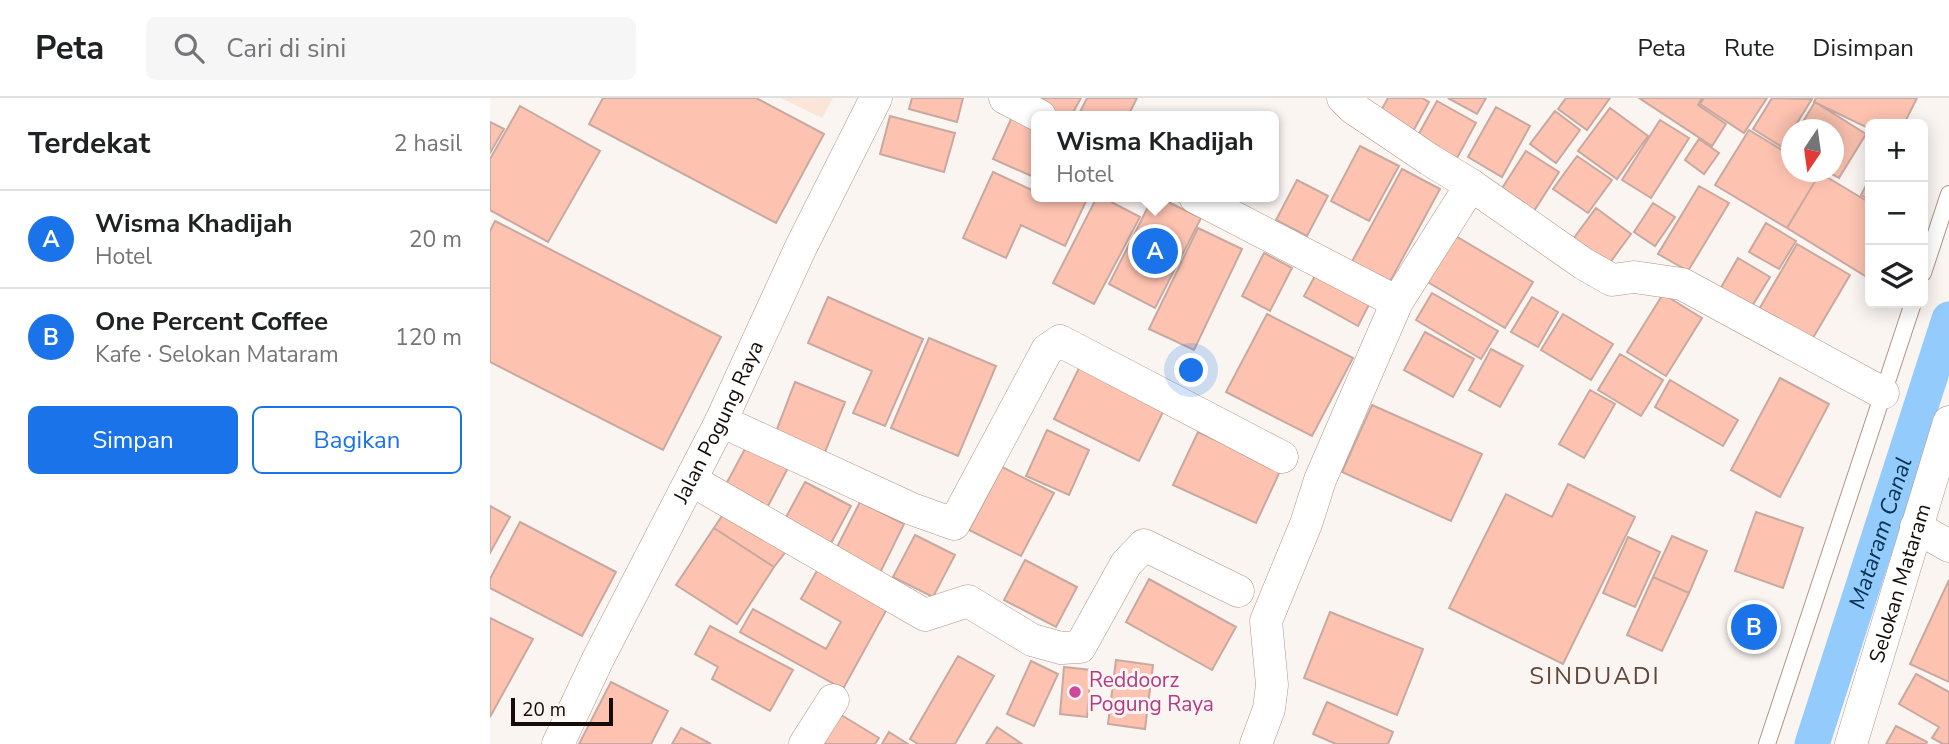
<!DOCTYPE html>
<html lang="id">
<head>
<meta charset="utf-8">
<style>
	:root { --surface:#fff; --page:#f6f6f6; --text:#202124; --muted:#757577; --line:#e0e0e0; --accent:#1a73e8 }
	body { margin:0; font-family:"Nunito Sans",sans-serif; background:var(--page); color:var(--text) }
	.controls { position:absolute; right:21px; top:21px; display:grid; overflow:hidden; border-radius:10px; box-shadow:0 4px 18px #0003 }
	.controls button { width:63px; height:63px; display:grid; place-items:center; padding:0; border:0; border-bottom:2px solid var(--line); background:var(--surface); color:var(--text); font:35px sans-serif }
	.compass { position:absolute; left:1291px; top:21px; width:63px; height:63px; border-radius:50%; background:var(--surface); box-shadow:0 4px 18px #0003; rotate:193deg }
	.scale { position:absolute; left:21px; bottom:18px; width:102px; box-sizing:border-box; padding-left:7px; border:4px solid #150c07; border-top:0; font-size:19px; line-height:24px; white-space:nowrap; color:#150c07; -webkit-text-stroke:5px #fbf5f2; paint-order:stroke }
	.you { position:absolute; left:702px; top:273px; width:24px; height:24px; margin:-18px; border:5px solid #fff; border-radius:50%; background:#1a73e8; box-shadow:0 0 0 10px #1a73e833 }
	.badge { display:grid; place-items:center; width:46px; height:46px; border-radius:50%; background:var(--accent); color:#fff; font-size:23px; font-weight:700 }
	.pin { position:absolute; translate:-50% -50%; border:4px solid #fff; box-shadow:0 2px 7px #0006 }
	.popup { position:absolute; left:541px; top:13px; width:248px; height:91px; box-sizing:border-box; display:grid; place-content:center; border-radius:10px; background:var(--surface); filter:drop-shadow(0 2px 5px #0005); font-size:23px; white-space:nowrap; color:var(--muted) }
	.popup b { font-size:26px; color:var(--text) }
	.popup::after { content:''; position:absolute; left:50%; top:100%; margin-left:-14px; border:14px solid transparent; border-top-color:var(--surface) }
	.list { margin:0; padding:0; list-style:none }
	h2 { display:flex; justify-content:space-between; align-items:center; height:91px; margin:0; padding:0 28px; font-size:30px }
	h2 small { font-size:23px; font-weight:400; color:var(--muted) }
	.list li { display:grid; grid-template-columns:46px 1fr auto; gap:21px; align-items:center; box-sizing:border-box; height:98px; padding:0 28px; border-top:2px solid var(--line) }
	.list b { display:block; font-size:26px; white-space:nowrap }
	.list p { margin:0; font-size:23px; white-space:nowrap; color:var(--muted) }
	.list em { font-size:23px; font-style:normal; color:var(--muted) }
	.actions { display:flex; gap:14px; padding:21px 28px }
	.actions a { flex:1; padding:16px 0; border:2px solid var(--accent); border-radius:10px; text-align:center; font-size:24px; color:var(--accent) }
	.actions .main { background:var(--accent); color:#fff }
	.icon { flex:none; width:38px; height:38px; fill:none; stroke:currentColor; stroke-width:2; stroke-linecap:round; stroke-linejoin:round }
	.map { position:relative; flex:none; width:1459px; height:646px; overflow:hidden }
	header { display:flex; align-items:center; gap:42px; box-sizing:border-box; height:98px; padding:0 35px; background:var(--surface); border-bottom:2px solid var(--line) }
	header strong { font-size:33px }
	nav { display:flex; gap:38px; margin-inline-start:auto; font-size:24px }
	.search { width:490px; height:63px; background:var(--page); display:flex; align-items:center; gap:18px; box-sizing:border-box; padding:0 24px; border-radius:10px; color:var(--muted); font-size:26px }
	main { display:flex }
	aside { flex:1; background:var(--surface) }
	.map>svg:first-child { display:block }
	.built { fill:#fae5d8 }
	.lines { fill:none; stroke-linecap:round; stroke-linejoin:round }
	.canal { stroke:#93cbfc; stroke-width:35 }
	.building { fill:#fdc2b0; stroke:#c8a9a0; stroke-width:2 }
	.service-casing { stroke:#af9585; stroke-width:18 }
	.minor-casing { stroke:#af9585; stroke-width:33 }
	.service { stroke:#fff; stroke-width:16 }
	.minor { stroke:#fff; stroke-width:32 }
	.hotel-dot { fill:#d1479c; stroke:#fbf5f2; stroke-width:2.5 }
	.labels { text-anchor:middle; stroke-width:6; stroke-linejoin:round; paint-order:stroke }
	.street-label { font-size:21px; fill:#150c07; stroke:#fbf5f2 }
	.hotel-label { font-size:21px; fill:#b23c85; stroke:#fbf5f2; text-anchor:start }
	.water-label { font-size:23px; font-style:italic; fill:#073252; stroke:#fbf5f2 }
	.quarter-label { font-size:24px; letter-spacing:2px; fill:#5f483a; stroke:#fbf5f2 }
</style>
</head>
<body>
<header>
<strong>Peta</strong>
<div class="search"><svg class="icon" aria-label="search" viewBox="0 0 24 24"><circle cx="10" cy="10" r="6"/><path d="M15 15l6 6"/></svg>Cari di sini</div>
<nav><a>Peta</a><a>Rute</a><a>Disimpan</a></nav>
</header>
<main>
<aside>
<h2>Terdekat<small>2 hasil</small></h2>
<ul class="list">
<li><span class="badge">A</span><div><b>Wisma Khadijah</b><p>Hotel</p></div><em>20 m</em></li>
<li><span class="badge">B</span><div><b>One Percent Coffee</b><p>Kafe · Selokan Mataram</p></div><em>120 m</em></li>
</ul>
<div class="actions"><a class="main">Simpan</a><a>Bagikan</a></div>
</aside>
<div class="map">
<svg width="1459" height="646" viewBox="0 0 1459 646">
	<rect width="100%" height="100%" fill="#fbf5f2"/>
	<path class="built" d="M291,0H343L332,20Z"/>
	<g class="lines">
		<path class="canal" id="s1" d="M1322,646L1459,221"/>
	</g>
	<path class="building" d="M113,0H266L334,36L286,125L99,26Z
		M422,0H473L467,24L419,11Z
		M549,0H591L581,18H561Z
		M597,0H647L638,18H593L589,16Z
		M898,0H932L939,4L921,37L888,18Z
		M958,0H996L987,16Z
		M1076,0H1120L1097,32L1068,11Z
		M1149,0H1212L1208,7L1236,26L1222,48Z
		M1214,0H1277L1254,35L1210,6Z
		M1282,0L1322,1L1292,49L1263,31Z
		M1326,0H1427L1414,26H1380V31L1324,4Z
		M947,3L986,25L967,60L927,39Z
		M1325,4L1376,36L1349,80L1338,74H1344V32H1308Z
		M30,8L110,53L58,144L0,112V61Z
		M1006,9L1040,28L1012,79L978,59Z
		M1120,10L1158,38L1127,81L1088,53Z
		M1065,13L1090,32L1066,65L1040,46Z
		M400,18L465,35L454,74L390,56Z
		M522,19L546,29V80L503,61Z
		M1170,22L1199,40L1161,100L1132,82Z
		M0,24L14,31L0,55Z
		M1259,32L1302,58V74H1328L1330,75L1297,130L1225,87Z
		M1209,41L1229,55L1214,76L1195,62Z
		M870,48L909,68L879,123L841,103Z
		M1036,53L1069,74L1042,116L1009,95Z
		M1087,58L1122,82L1098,115L1063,91Z
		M912,71L950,91L897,189L859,169Z
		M503,74L546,94V99H598L575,148L531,127L516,160L473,140Z
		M1330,75L1380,105V181L1297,130Z
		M1380,80V102L1371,97Z
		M807,82L838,98L817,138L786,122Z
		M1209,88L1239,105L1198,173L1168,156Z
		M607,99H612L650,119L604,206L563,185Z
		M663,99H668L711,120L665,210L619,186Z
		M1163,105L1185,119L1165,148L1144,134Z
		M1106,110L1141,136L1116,170L1081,144Z
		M5,123L231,239L173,352L0,264V133Z
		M1276,125L1306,143L1289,171L1259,154Z
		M708,130L752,151L704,252L659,231Z
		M964,137L1043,184L1015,230L936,183Z
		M1307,146L1360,177L1317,250L1264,220Z
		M774,155L802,170L780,213L752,198Z
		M1248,160L1280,179L1256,218L1225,200Z
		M831,167L884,197L868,228L814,198Z
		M942,195L1008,233L991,261L926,222Z
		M1173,196L1212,220L1176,278L1137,254Z
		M338,199L433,241L395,328L363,315L382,273L318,245Z
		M1042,199L1068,214L1048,249L1021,234Z
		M777,216L863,260L822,338L736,294Z
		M1073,216L1123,246L1101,282L1051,252Z
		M935,234L984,261L963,299L914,272Z
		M439,240L506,268L468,358L401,330Z
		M1001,251L1033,268L1010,309L979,292Z
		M1130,256L1173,282L1151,318L1108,292Z
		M590,268L675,310L649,363L564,321Z
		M1290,280L1339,306L1290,399L1241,372Z
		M1180,282L1248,322L1233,348L1165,309Z
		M305,284L355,304L333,359L284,339Z
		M1100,292L1125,306L1094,360L1069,346Z
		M882,307L992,356L961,423L852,374Z
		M557,332L599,352L579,397L536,378Z
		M708,334L791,371L766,425L683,387Z
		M256,349L298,370L277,410L235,388Z
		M512,369L564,395L531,458L479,432Z
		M315,384L361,408L340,447L294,423Z
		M1078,386L1145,419L1073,566L959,510L1016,396L1062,419Z
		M370,404L414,426L389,477L344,455Z
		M0,408L20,419L0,455Z
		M236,412L297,452L284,469L224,430Z
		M1266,414L1313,430L1293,490L1245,473Z
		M30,424L126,474L92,538L0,490V481Z
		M224,430L284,469L247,526L186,487Z
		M425,437L465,457L443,499L403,479Z
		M1182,438L1217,453L1199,495L1163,479Z
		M1138,439L1170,454L1145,509L1113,495Z
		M535,462L587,489L566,529L514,502Z
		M328,471L398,509L353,591L250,534L263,511L336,551L351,524L311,501Z
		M1163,479L1199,495L1172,553L1137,537Z
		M659,481L746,529L722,572L636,524Z
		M1459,482V584L1420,566Z
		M840,514L933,551L907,617L814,580Z
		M0,520L43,541L0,619Z
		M220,528L303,572L280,613L222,581L228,569L205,556Z
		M468,558L504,578L465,646H428L420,641Z
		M626,562L663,567L655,631L618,626Z
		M541,563L568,576L544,628L517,616Z
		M574,569L601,572L597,619L570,616Z
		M1426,576L1459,594V646H1453L1442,640L1449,629L1409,606Z
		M121,584L178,613L161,646H89Z
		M837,604L903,634L898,646H846L823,636Z
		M348,615L389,640L385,646H329Z
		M1406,628L1437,644L1436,646H1396Z
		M507,629L532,646H496Z
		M191,630L221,646H182Z
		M399,634L418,646H392Z"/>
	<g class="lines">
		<defs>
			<path id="service" d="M1433,175L1459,96
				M1277,646L1423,205"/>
			<g id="minor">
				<path d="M515,0L550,18"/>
				<path d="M853,0L863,10L940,62L981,87L1094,166L1122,182L1144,179L1192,186L1393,295"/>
				<path d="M705,99L907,204"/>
				<path d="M231,323L422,411L464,426L557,252L570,243L792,359"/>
				<path d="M201,382L435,517L478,503L542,542L571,550L590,549L636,466L654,447L748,493"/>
				<path d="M1426,429L1459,448"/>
				<path id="s2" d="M68,646L108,561L231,323L311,149L386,0"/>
				<path d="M315,646L343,602"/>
				<path d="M766,646L779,611L782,587L776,523L816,426L830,382L907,204L981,87"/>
				<path id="s3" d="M1361,646L1459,324"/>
			</g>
		</defs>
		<use href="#service" class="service-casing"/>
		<use href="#minor" class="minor-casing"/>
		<use href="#service" class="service"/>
		<use href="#minor" class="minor"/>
	</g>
	<circle class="hotel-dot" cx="585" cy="594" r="7"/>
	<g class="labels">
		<g class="street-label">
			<text dy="7" stroke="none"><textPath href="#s2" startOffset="360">Jalan Pogung Raya</textPath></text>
			<text dy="7" stroke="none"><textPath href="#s3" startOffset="168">Selokan Mataram</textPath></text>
		</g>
		<g class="hotel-label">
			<text x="599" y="589">Reddoorz<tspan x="599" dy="24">Pogung Raya</tspan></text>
		</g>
		<g class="water-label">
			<text dy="8" stroke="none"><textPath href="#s1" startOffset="222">Mataram Canal</textPath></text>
		</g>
		<g class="quarter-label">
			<text x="1105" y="586">SINDUADI</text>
		</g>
	</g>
</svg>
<div class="controls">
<button>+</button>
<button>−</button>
<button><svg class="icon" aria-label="layers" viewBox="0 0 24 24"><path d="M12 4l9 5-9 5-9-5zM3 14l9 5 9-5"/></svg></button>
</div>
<svg class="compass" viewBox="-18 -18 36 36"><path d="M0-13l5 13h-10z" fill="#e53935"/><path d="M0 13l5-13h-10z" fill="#757577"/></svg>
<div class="scale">20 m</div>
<div class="you"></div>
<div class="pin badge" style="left:665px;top:153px">A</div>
<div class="popup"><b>Wisma Khadijah</b>Hotel</div>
<div class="pin badge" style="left:1264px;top:529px">B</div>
</div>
</main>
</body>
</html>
